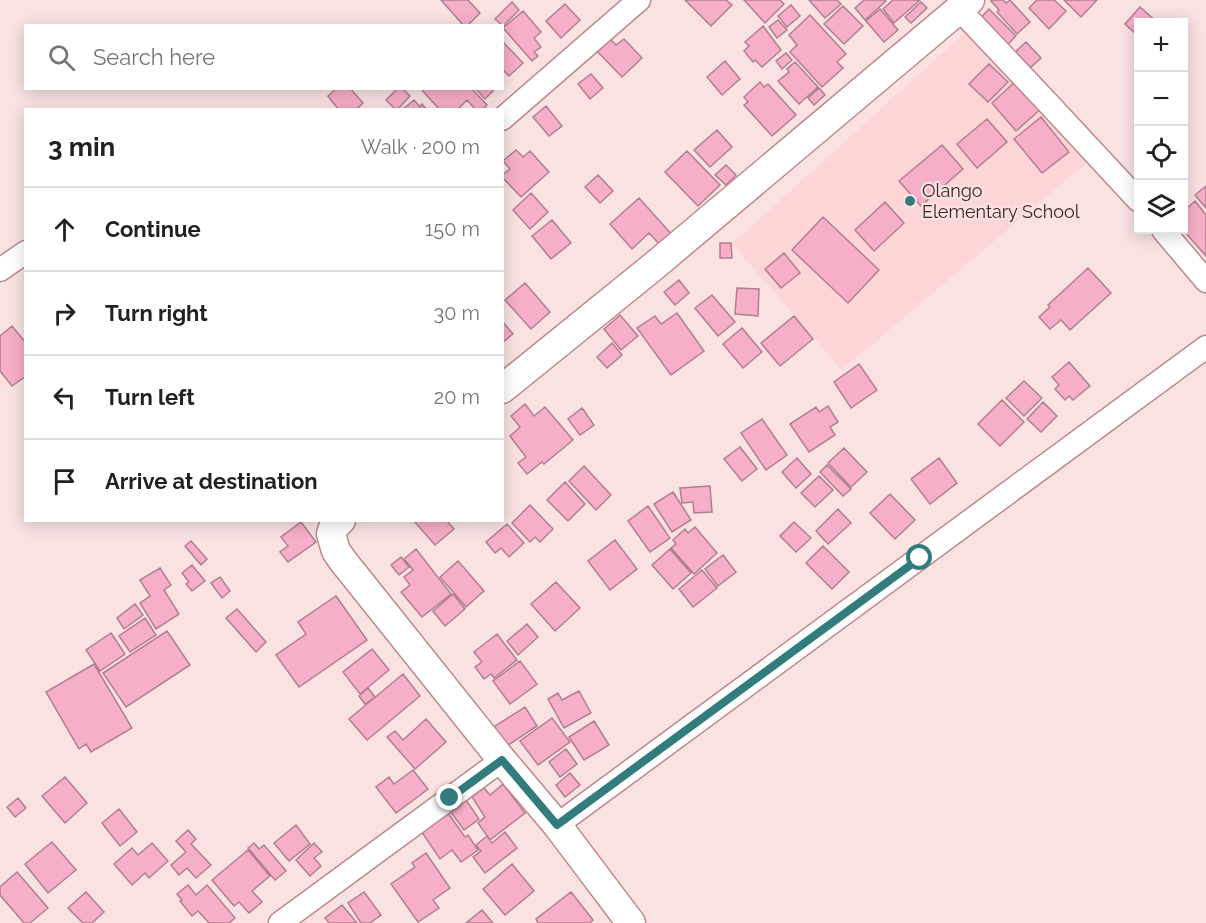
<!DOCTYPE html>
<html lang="en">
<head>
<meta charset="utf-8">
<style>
	:root { --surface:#fff; --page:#f2f2f2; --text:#202124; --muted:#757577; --line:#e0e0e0 }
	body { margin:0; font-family:Raleway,sans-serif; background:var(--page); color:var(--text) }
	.controls { position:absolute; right:18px; top:18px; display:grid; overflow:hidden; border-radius:0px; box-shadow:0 3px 15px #0003 }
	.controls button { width:54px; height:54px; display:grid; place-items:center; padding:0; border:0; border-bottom:2px solid var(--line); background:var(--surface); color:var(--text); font:30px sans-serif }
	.stop { position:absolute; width:18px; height:18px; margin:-14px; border:4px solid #337c7d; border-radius:50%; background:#fff }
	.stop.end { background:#337c7d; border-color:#fff; box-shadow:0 2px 6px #0008 }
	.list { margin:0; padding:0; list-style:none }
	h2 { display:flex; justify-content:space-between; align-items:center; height:78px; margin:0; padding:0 24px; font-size:26px }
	h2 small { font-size:20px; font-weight:400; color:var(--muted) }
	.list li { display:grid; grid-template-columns:39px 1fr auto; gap:18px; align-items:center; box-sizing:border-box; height:84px; padding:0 24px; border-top:2px solid var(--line) }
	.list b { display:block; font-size:22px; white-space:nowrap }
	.list em { font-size:20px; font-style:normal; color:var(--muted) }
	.icon { flex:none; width:33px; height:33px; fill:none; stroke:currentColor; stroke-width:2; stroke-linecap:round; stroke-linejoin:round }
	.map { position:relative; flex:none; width:1206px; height:923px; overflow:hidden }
	.search { position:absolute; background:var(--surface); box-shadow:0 3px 15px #0003; left:24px; top:24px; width:480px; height:66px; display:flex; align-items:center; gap:15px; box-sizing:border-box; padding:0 21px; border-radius:0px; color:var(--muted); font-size:22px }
	.panel { position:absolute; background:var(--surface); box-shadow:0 3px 15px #0003; left:24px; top:108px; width:480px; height:414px; border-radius:0px }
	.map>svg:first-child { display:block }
	.built { fill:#fdd5d6 }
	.building { fill:#f7aec8; stroke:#b17f90; stroke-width:1.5 }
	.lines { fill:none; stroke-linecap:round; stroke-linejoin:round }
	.minor-casing { stroke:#bd888a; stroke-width:25 }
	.tertiary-casing { stroke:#bd888a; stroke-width:31 }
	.minor { stroke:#fff; stroke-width:22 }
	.tertiary { stroke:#fff; stroke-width:28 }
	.route { stroke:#337c7d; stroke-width:8 }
	.poi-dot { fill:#337c7d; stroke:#fae2e3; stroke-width:2 }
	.labels { text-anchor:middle; stroke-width:4.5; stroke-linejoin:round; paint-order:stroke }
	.poi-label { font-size:18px; fill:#3b2627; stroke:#fae2e3; text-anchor:start }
</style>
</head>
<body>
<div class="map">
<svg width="1206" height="923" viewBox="0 0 1206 923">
	<rect width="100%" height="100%" fill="#fae2e3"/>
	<path class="built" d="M973,25L1091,159L842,370L732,244Z"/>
	<path class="building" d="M441,0H468L480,13L467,26H464Z
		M685,0H726L732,5L711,26Z
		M744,0H780L784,4L765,23Z
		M809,0H837L841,4L825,18Z
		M864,0H885L886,1L865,20L855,8Z
		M893,0H920L894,23L883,9Z
		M993,0H1003L1006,3L1010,0L1030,22L1017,34L997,12L999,10L991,1Z
		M1037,0H1054L1066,11L1049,29L1029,8Z
		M1064,0H1097L1081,17Z
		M512,2L519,10L503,26L495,19Z
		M921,2L927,8L911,23L905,17Z
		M565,4L580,20L561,38L546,21Z
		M791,5L800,16L787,27L778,16Z
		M843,6L863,26L844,44L824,24Z
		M1140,7L1157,22H1138V36L1125,24Z
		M880,9L898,30L884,42L866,21Z
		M989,9L1016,36L1001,51L975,24Z
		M523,11L541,32L534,38L541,47L534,52L538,56L532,61L503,28Z
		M810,15L846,54L837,62L843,68L822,87L790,52L797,45L789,35Z
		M778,20L787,30L777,38L769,27Z
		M763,26L781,50L762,67L755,60L753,62L744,51L749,46L745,42Z
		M610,39L616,45L624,39L642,58L622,77L597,51Z
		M502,41L523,63L509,76L502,69Z
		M1026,42L1041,58L1029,69L1014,53Z
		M786,53L792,60L782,69L776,61Z
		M725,61L740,79L722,95L707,77Z
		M795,62L818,87L799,104L778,81L789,72L787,69Z
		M989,64L1008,82L988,102L969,84Z
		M591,74L603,88L590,99L578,84Z
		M1017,80L1042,108L1016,131L992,103Z
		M760,82L764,87L768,84L796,115L772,136L744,105L748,102L744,97Z
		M337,88H350L363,103L356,110H339L328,96Z
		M398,88H402L410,96L397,110H396L386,100Z
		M420,88H471L487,105L482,110H476L467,100L457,110H440Z
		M475,88H491L493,91L485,99Z
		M819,88L825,95L814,105L808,98Z
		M414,100L420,107L422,104L427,110H402Z
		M546,106L562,126L549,136L533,117Z
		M1041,117L1069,152L1042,173L1014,139Z
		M987,119L1007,142L977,168L957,144Z
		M717,130L732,147L710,167L694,150Z
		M942,145L963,169L921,206L899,181Z
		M516,150L523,157L530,151L549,172L521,197L502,177V175L510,169L503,161Z
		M687,151L720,185L698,206L665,172Z
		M726,165L736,175L726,185L715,175Z
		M598,175L613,191L600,203L585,187Z
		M1206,186V208L1195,195Z
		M531,193L548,212L530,229L513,210Z
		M639,198L673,236L661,246L649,233L632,249L610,224Z
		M1195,201L1206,215V256L1183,230L1184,211Z
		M885,202L904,223L874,251L855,230Z
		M823,217L879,270L848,303L792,250Z
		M552,220L571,243L551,259L532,236Z
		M720,243H731L732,258H720Z
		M784,253L800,273L781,288L765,269Z
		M1088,268L1111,293L1070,330L1061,320L1050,329L1039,317L1050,307L1048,305Z
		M679,280L689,293L675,305L664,292Z
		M525,283L550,312L531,329L505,300Z
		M737,288L759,289L758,316L735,314Z
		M712,295L735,322L718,336L695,308Z
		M677,313L704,351L671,375L637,328L655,316L661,324Z
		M620,315L638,336L621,350L604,329Z
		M794,316L813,339L780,366L761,343Z
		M502,321L513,334L502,343Z
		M12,326L26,343V376L12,386L0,371V336Z
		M742,328L762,352L743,368L723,344Z
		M612,343L622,355L607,368L597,357Z
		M1069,362L1090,386L1073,400L1069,396L1065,400L1055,389L1059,385L1052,377Z
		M859,364L877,390L851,408L834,382Z
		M1024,381L1042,398L1024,416L1006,398Z
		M1002,400L1024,422L1000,446L978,424Z
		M1043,402L1057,416L1041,432L1027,419Z
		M525,404L534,416L545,407L573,440L544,464L542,462L527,474L518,463L526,457L510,436L520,427L511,416Z
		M828,406L838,422L830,427L835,435L809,452L790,424L816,407L819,412Z
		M582,408L594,425L580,435L568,419Z
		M762,419L787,455L766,470L741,433Z
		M740,447L757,469L742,481L724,459Z
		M844,448L867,472L851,487L828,463Z
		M797,458L811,474L796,488L782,472Z
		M939,458L957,483L930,504L911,479Z
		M827,465L851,489L843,496L820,472Z
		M584,466L611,495L596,510L569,481Z
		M819,476L833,490L815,507L801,493Z
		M565,482L585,504L568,521L547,500Z
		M710,486L712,512L694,513L693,502L682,503L680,488Z
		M673,492L691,520L672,532L654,504Z
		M890,494L915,520L895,539L870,513Z
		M530,505L553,529L540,542L535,537L530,542L512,523Z
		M648,506L670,538L650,552L628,521Z
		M838,509L851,523L828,544L816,531Z
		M446,520L454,529L435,545L414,521Z
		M301,522L316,542L288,562L280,552L288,546L281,537Z
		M794,522L811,538L796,552L780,536Z
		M507,524L524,543L509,557L501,548L495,553L486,542Z
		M695,527L717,553L694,574L671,548L676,544L673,540L685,529L688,533Z
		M615,540L637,569L610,590L588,561Z
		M191,541L207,559L201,565L185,546Z
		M823,546L849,572L832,589L806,563Z
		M416,549L451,594L422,617L401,592L410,585L404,577L413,570L404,559Z
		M670,549L691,573L673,589L652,565Z
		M723,555L736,572L718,586L705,569Z
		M401,557L409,567L399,575L391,565Z
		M458,561L484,591L466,607L440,577Z
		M192,565L205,581L192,591L186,584L189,582L182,573Z
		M160,568L171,585L164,590L179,614L156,629L140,603L150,596L140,580Z
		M702,570L717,588L693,607L679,589Z
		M220,577L230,591L222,598L211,583Z
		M556,582L580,608L555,631L531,604Z
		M453,594L465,609L445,626L433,611Z
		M336,596L367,640L299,687L276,655L306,634L298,622Z
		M135,604L143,615L124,629L117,618Z
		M237,609L266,642L256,652L226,618Z
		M145,618L156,635L130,652L119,636Z
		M527,624L538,637L518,655L507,641Z
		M167,631L190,665L126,707L103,673Z
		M111,633L125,654L100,671L86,650Z
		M497,634L517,660L494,678L491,674L484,679L475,667L482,662L474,652Z
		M372,649L389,670L360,694L343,672Z
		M520,661L537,684L510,704L493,681Z
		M94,664L132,728L91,752L86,744L79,749L46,692Z
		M403,674L420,696L367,740L349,719Z
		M368,688L375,697L365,704L359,696Z
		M579,691L591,713L564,728L548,699L558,693L562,700Z
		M525,707L537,726L505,747L492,728Z
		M552,718L570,742L538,765L520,741Z
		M426,719L446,742L415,769L387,737L395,731L403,740Z
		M594,721L609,745L584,760L569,737Z
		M566,749L577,764L560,777L549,762Z
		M413,770L428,789L396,813L376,787L389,777L394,784Z
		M570,773L580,785L565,797L556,785Z
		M65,777L87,803L65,823L42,796Z
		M503,784L525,813L490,840L478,823L485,817L472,797L484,788L490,795Z
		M18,798L26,808L15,817L7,807Z
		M466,800L479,819L464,830L450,811Z
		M119,809L137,832L120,846L102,823Z
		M448,813L465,837L468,835L478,850L461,862L452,850L440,859L421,831Z
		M296,825L310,844L289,861L274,843Z
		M188,830L196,839L191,844L211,865L196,878L187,868L179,875L171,865L186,852L176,841Z
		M505,832L517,848L485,873L473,857L481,851L476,845L487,836L492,843Z
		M52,842L76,870L48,893L25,864Z
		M152,843L168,861L149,878L145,873L132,885L114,864L132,848L138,855Z
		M254,843L259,849L264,845L286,871L275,880L248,848Z
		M314,843L322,852L314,858L321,866L310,876L296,860Z
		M248,850L270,876L252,891L262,902L249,913L239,902L234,906L212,880Z
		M426,853L450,888L433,900L439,908L418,922L391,884L415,867L412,863Z
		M512,864L534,891L505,915L483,889Z
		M17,872L48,908L30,923H24L0,895V887Z
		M188,885L196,895L207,885L235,918L229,923H209L198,911L192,916L180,901L182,900L177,894Z
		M86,892L104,912L92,923H83L68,908Z
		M364,892L381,915L370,923H361L348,903Z
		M571,892L593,920L590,923H538L536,919Z
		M342,905L357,923H329L325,918Z
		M482,910L493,923H466Z"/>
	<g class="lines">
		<defs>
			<path id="minor" d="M959,9L1047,102L1138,200
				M502,119L639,0
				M1163,230L1206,281
				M0,270L26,252
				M557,825L1206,347
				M280,923L502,760"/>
			<path id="tertiary" d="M502,389L654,266L970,0
				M341,520L333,528L331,534L336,551L343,561L502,760L557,825L631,923"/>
		</defs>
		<use href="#minor" class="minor-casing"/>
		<use href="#tertiary" class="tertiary-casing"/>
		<use href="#minor" class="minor"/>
		<use href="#tertiary" class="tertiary"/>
	</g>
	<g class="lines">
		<path class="route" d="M450,798L502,760L557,825L920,558"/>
	</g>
	<circle class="poi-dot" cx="910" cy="201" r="6"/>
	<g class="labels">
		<g class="poi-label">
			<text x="922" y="197">Olango<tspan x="922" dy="21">Elementary School</tspan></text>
		</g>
	</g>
</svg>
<div class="controls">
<button>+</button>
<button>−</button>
<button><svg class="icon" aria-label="locate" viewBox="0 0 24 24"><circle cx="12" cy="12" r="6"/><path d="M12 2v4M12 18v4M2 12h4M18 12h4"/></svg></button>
<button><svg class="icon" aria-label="layers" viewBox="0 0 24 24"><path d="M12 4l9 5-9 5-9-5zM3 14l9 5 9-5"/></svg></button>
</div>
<div class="stop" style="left:920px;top:558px"></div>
<div class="stop end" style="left:450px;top:798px"></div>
<div class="search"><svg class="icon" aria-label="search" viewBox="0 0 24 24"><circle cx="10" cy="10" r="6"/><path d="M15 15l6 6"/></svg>Search here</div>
<section class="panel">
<h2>3 min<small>Walk · 200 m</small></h2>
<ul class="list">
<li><svg class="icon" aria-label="ahead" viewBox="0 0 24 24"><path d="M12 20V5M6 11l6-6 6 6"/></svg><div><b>Continue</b></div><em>150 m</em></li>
<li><svg class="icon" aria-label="right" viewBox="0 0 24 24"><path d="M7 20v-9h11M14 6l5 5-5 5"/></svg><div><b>Turn right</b></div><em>30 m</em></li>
<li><svg class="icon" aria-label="left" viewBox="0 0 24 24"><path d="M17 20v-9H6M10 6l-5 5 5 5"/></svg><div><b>Turn left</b></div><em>20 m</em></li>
<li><svg class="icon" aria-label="arrive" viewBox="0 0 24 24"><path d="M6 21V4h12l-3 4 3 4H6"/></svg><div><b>Arrive at destination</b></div></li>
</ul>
</section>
</div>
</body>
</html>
